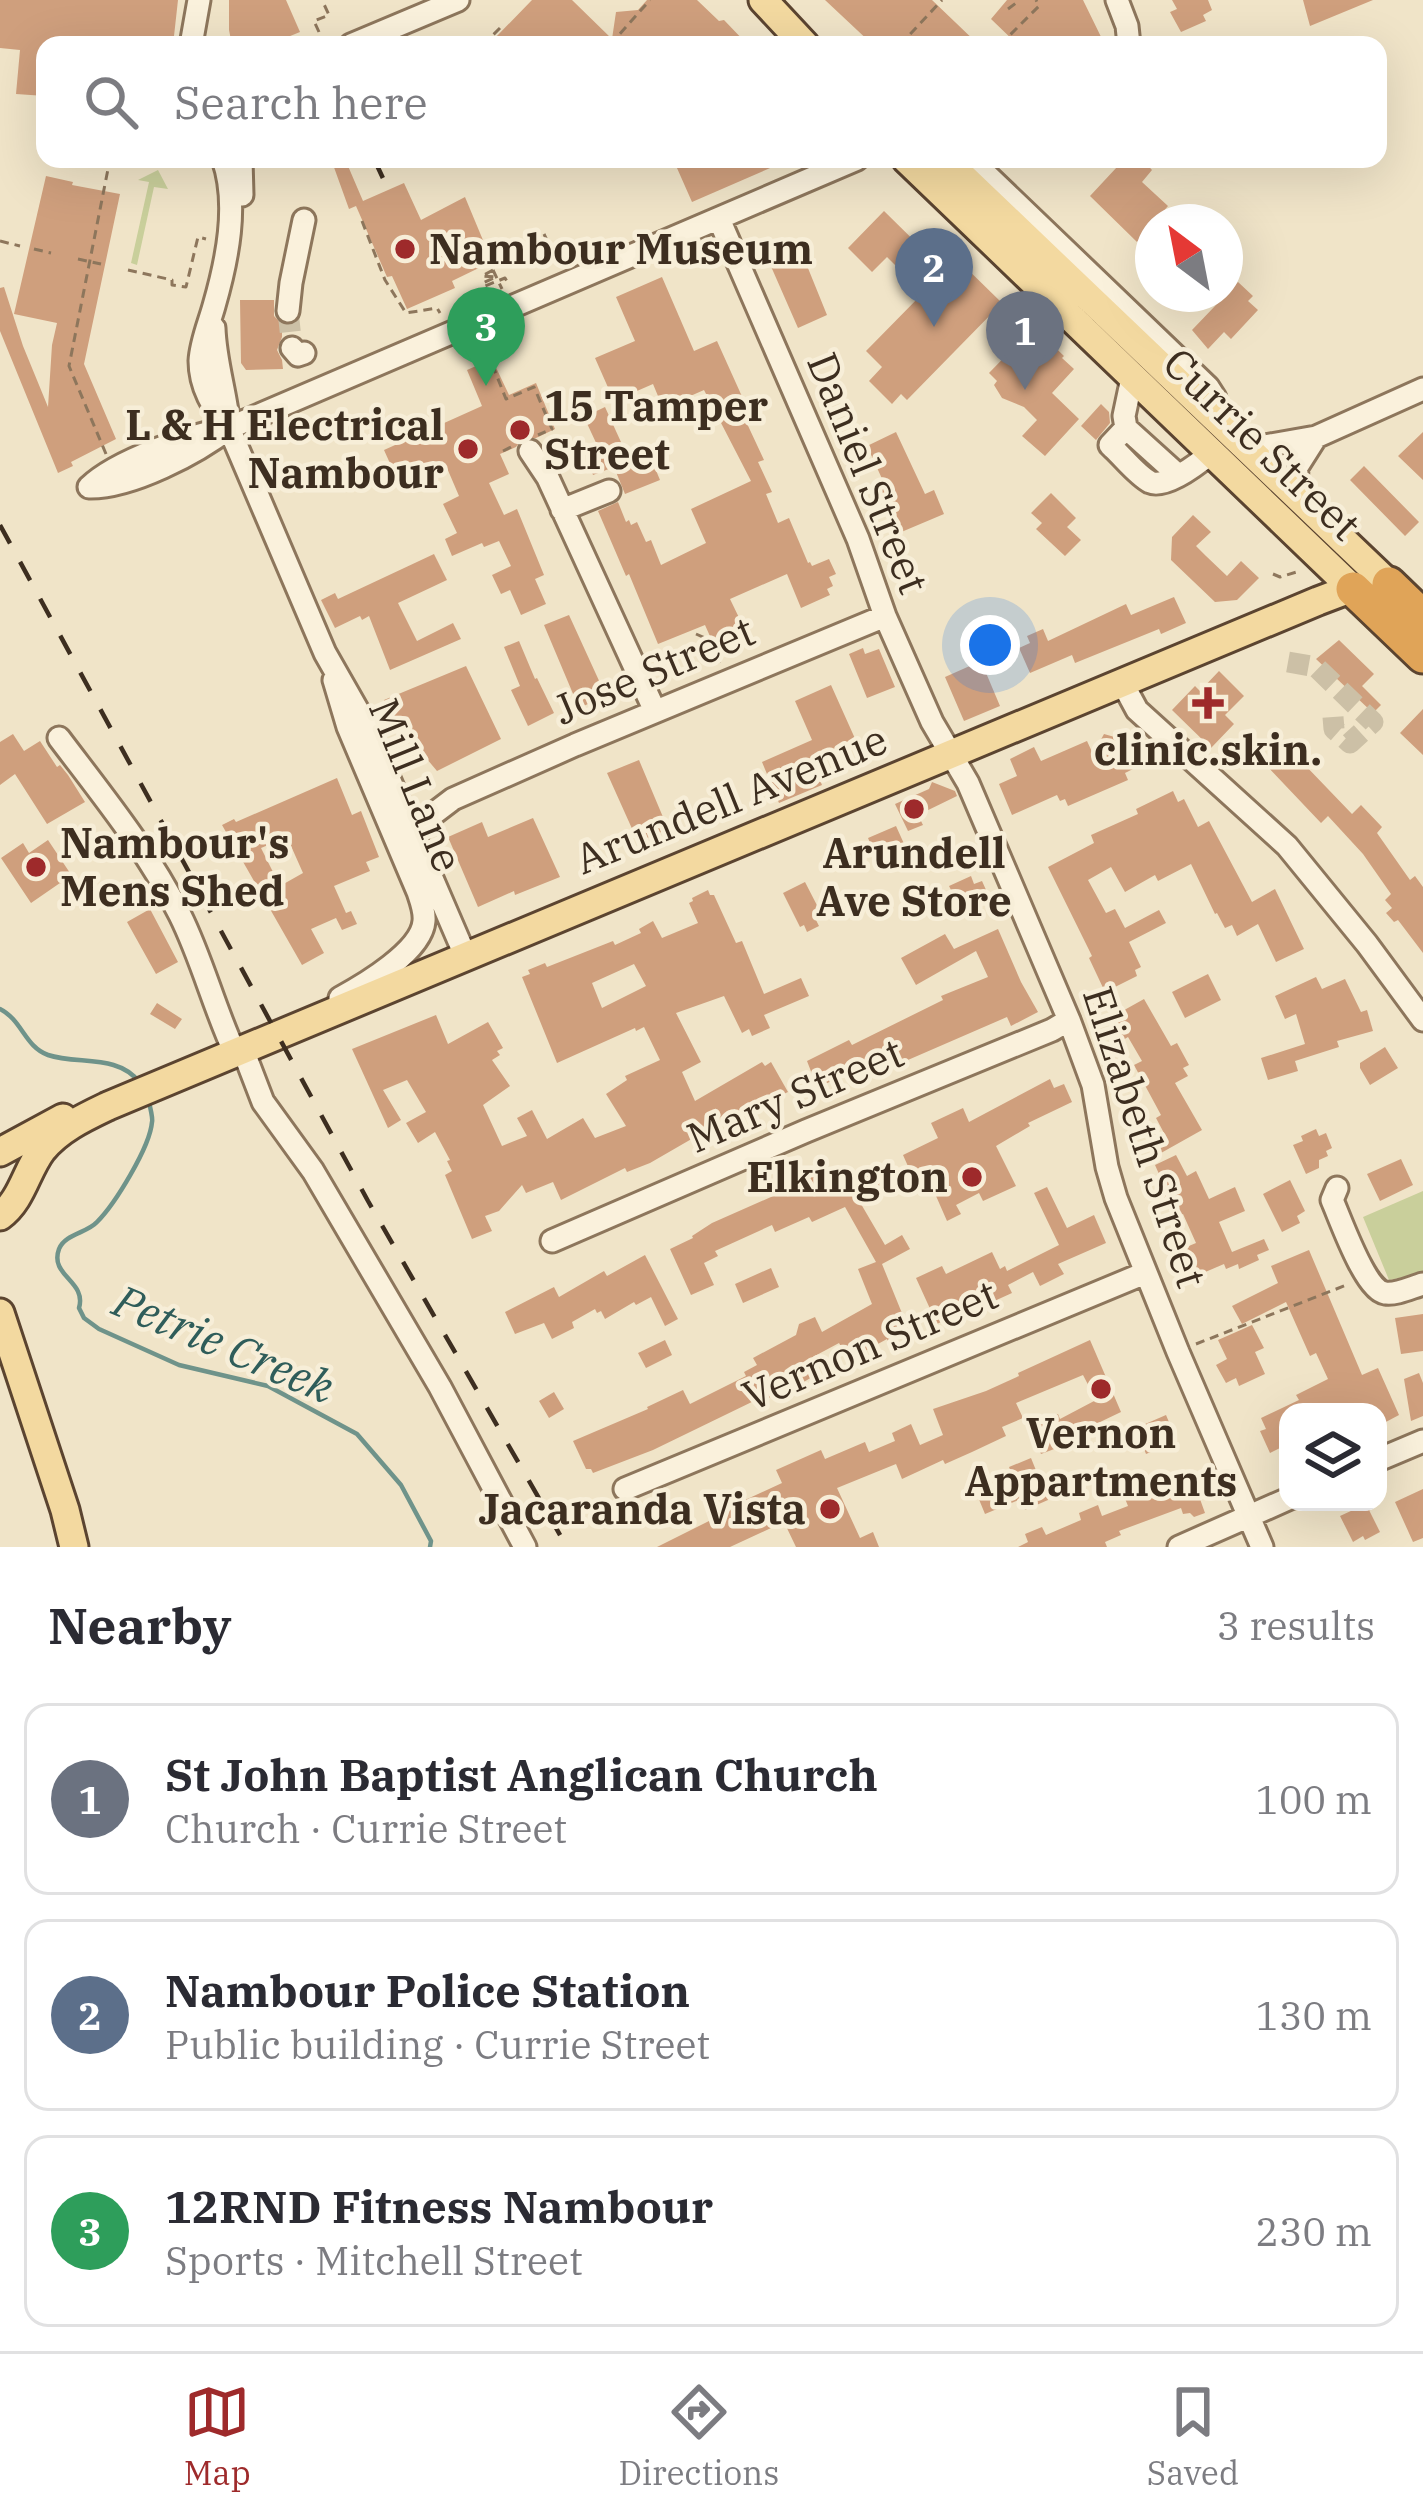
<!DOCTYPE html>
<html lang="en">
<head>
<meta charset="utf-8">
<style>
	:root { --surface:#fff; --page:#f2f2f3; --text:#2b2b33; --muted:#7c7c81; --line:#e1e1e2; --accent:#9e2a2b }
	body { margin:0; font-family:"IBM Plex Serif",serif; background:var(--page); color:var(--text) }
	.controls { position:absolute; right:36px; bottom:36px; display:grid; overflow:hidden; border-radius:24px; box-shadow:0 12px 48px #0002 }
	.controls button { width:108px; height:108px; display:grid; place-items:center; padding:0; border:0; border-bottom:3px solid var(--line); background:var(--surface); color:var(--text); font:60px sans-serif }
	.compass { position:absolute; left:1135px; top:204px; width:108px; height:108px; border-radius:50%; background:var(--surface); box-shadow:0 12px 48px #0002; rotate:328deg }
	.you { position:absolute; left:990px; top:645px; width:42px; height:42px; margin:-30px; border:9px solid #fff; border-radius:50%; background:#1a73e8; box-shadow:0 0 0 18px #1a73e833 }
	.badge { display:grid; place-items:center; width:78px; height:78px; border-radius:50%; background:var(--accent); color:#fff; font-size:39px; font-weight:700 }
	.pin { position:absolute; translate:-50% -99px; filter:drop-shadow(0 3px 6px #0008) }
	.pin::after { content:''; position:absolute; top:63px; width:42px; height:36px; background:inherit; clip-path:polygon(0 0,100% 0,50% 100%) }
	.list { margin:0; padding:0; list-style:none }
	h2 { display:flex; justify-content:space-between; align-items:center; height:156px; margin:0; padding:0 48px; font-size:51px }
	h2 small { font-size:39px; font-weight:400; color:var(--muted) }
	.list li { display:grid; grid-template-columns:78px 1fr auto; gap:36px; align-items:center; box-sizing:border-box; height:192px; margin:0 24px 24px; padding:0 24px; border:3px solid var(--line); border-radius:24px }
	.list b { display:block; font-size:45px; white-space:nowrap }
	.list p { margin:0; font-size:39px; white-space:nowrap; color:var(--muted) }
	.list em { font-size:39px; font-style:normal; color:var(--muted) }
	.icon { flex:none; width:66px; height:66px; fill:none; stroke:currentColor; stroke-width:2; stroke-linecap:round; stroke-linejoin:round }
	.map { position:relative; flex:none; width:1423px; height:1547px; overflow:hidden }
	.search { position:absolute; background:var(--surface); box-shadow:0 12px 48px #0002; left:36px; right:36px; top:36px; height:132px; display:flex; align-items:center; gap:30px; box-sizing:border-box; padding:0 42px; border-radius:24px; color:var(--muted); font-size:45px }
	.sheet { height:804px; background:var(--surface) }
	nav { display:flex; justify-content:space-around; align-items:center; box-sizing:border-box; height:168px; border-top:3px solid var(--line); background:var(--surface); font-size:33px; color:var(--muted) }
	nav a { display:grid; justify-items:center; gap:6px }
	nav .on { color:var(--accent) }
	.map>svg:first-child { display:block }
	.green { fill:#c9cf9b }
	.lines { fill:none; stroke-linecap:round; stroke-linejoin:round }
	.stream { stroke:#6f938a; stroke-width:4.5 }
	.building { fill:#cf9f7d; fill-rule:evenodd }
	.minor-tunnel { stroke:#ccc0a6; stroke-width:21; stroke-dasharray:21 10; stroke-linecap:butt }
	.minor-casing { stroke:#8d765c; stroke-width:27 }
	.major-casing { stroke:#5b4430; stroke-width:33 }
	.highway-casing { stroke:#5b4430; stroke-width:39 }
	.path { stroke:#8d765c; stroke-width:3; stroke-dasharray:9 6; stroke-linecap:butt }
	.minor { stroke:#faf1dc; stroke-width:21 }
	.major { stroke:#f3d9a0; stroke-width:27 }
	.highway { stroke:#e0a458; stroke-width:33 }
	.rail { stroke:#3d2e20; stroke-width:4.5; stroke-dasharray:21 21; stroke-linecap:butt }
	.poi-dot { fill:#9e2a2b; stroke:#f7eed8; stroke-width:4.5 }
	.labels { text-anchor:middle; stroke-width:9; stroke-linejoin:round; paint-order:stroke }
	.poi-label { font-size:42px; font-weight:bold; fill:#3d2e20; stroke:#f7eed8; text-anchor:start }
	.street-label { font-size:42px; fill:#3d2e20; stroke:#f7eed8 }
	.water-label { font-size:45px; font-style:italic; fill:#2f5d5a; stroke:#f7eed8 }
</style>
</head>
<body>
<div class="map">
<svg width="1423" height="1547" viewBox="0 0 1423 1547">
	<rect width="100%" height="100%" fill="#f0e4c8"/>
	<path class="green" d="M158,170L168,189L154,187L137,265L131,263L149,182L138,180Z
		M1423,1191V1273L1389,1280L1363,1217Z"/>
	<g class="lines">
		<path class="stream" d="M0,1009C22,1020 25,1047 48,1055C78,1065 118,1054 139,1082
			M149,1103C150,1106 153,1119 152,1122C150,1147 115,1204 97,1222C87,1233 65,1234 59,1249C49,1276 87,1281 79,1308L84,1318L99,1329L179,1365L268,1386L357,1434L401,1485L431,1541L430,1547"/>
	</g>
	<path class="building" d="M0,0H178L173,45H45V96L16,94L20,50L0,48Z
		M229,0H286L300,32L268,45H232L229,30Z
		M532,0H572L612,39L616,12L638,10L647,0H697L719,21L724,20L748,45H502L495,38Z
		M825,0H932L979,45H873Z
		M1007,0H1083L1105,45H1018L991,19Z
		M1172,0H1208L1212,10L1203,15L1206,21L1181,32L1170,12L1177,9Z
		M1303,0H1373L1310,26Z
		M331,159H345L363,201L404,183L421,220L465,197L490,257L482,260L485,265L452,281L455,288L407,309L392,276L387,277L356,206L349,209Z
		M673,159H791L692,202Z
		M1109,159H1142L1152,170L1142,182L1168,206L1137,242L1090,196L1117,167Z
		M46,176L73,182L72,185L120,194L84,364L116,439L71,462L73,466L58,473L0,331V288L4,287L23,346L48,407L52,345L57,323L14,314Z
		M884,211L945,271L957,259L1002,303L907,400L901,394L892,404L869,381L882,367L866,351L923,293L887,257L872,272L848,248Z
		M797,241L827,315L798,328L766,255Z
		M662,277L694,351L717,341L749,412L743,415L764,460L758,462L772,492L766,494L778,523L789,518L808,563L810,562L812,566L829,559L836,574L829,577L833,586L827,589L830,595L801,608L787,574L730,599L744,628L713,643L705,625L658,644L629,574L626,576L598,511L618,502L626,522L629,520L631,525L637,522L646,542L651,540L661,565L706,543L691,509L751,481L704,390L663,408L653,384L614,401L595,358L635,341L616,297Z
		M1238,282L1253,296L1248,301L1258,310L1231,339L1224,332L1208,349L1192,330Z
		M240,300H274V316L282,324V337L277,350L282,360L283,369L246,370L241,363Z
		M1038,331L1064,356L1062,358L1074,369L1052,393L1079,419L1045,456L1022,436L1037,420L1024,407L1002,398L994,385L997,381L989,373L1028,333L1032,337Z
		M492,359L509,395L536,383L555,429L536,438H523L516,447L500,454L509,474L489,483L504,515L517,509L544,575L535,579L546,604L521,615L510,590L501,594L492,575L511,566L499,541L484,547L482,543L452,556L445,539L457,533L443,504L459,496L447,468L401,488L384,450L482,406L467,370Z
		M1101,404L1109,412L1110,423L1096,440L1081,426Z
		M605,407L631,464L650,456L660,480L625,494L614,467L593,475L588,462L597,458L594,449L598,447L584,417Z
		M896,432L925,494L934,490L944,514L899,533L878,486L884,483L867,446Z
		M1423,432V480L1398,456Z
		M1364,466L1419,522L1405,536L1350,480Z
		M1051,493L1076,518L1067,527L1081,540L1065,556L1036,529L1042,523L1031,513Z
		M1193,515L1211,532L1196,546L1206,556L1227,576L1241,561L1259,578L1237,600L1215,602L1171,560L1172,537Z
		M434,554L447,580L398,603L417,641L453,623L461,639L390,670L369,616L362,620L360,616L335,628L321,600L335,593L338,599Z
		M1174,597L1186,623L1161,634L1159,629L1075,663L1072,655L1030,673L1019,648L1030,643L1027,636L1043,629L1048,641L1126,604L1131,615Z
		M569,615L606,696L579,708L544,625Z
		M1339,640L1374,674L1362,686L1381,705L1373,713L1316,659Z
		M519,641L535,679L537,678L554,713L528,726L511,690L520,686L504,647Z
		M863,648L865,654L879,649L895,687L867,698L849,654Z
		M981,661L1000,706L964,721L945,677Z
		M466,666L501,739L437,771L390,715L384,700Z
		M1219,671L1244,696L1225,715L1234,724L1211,748L1172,710L1195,686L1200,691Z
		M831,685L857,743L812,762L822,785L779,803L762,762L812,740L795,701Z
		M1423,709V755L1400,733Z
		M13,734L24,751L40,741L57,767L60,765L68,775L85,802L47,824L15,774L0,785V742Z
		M1104,734L1125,740L1137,767L1125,773L1128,780L1068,806L1065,799L1060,801L1057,795L1012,815L999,784L1017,776L1010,759L1034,747L1041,761L1087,741L1093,754Z
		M1288,742L1306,760L1303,763L1352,814L1361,805L1382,827L1377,833L1410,880L1415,876L1423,887V953L1398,920L1394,922L1386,913L1392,908L1385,900L1391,894L1363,854L1328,816L1321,823L1266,765Z
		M639,760L668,829L638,842L607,773Z
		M337,778L352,815L361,811L379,857L366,862L370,871L334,886L346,913L351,911L357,924L342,930L336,918L311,929L324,953L302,965L222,825L234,819L236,822ZM287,837L303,873L280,886L261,848Z
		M932,782L955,791L957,796L918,815L923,825L908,831L895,804L929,789Z
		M1173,791L1178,802L1184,799L1198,827L1209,821L1252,902L1275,889L1304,949L1276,962L1258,924L1237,936L1232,925L1225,928L1217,913L1215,914L1191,864L1158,881L1155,875L1125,892L1111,867L1088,880L1106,913L1115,909L1125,928L1159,910L1166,923L1129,942L1141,967L1135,970L1137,976L1105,992L1089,958L1092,956L1048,867L1094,843L1091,835L1138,814L1136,809Z
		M533,818L560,877L515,895L514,891L478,907L448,837L482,822L488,837Z
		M896,826L910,857L881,869L868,838Z
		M48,840L82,891L72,899L60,883L31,903L1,858L23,843L29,853Z
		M971,876L974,884L982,881L991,901L953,918L945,898L953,894L949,886Z
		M805,882L823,917L816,920L819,926L807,932L804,925L800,927L783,893Z
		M708,890L710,895H714L736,943L742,941L764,994L801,978L809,996L764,1015L770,1028L752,1036L749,1029L742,1033L724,996L676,1013L701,1062L682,1072L695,1101L762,1062L765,1066L771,1062L788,1092L738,1115L735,1109L712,1122L714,1126L650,1163L627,1172L625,1168L561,1200L553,1182L526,1193L522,1185L499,1211L485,1216L492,1231L472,1239L445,1175L452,1171L447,1161L450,1160L435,1132L418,1143L406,1123L426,1112L407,1080L383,1090L401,1120L388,1128L352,1049L436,1015L448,1044L488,1022L503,1048L497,1051L500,1055L492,1060L510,1086L483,1105L502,1146L527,1136L517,1118L532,1110L547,1139L583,1118L595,1138L626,1126L606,1094L627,1080L625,1076L660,1060L644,1027L636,1031L635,1028L557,1063L522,977L530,974L528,970L545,963L547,967L613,941L615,945L641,933L639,929L653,921L662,938L698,923L689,903L693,901L692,898ZM634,964L646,986L602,1008L592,983Z
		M150,909L178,962L156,974L127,922Z
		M998,929L1021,982L1038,1012L1011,1026L1007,1017L901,1063L897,1053L862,1072L860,1070L817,1087L807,1061L849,1040L852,1045L943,1000L941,996L988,977L976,951L916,985L901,958L945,934L954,949Z
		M1208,974L1221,1000L1185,1018L1172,992Z
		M1316,977L1322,989L1345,979L1361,1012L1367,1010L1373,1031L1337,1041L1339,1047L1295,1061L1298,1071L1268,1080L1261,1058L1305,1044L1296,1014L1285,1019L1275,996Z
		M1144,999L1171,1046L1177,1043L1189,1065L1183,1068L1188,1076L1175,1083L1202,1130L1161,1153L1155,1141L1165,1135L1156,1118L1161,1115L1134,1065L1142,1061L1128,1037L1123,1040L1110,1018Z
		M157,1003L182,1019L175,1029L150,1014Z
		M1385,1047L1398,1068L1370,1085L1360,1068V1063Z
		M1050,1079L1054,1088L1064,1084L1072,1102L1028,1123L1030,1126L996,1146L1016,1186L983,1201L979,1193L956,1205L961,1214L947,1221L929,1180L925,1182L923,1178L915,1182L903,1155L938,1138L931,1123L963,1108L969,1122Z
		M1316,1129L1319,1136L1326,1133L1332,1148L1326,1151L1328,1156L1319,1160V1168L1306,1174L1293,1145L1303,1141L1301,1136Z
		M1176,1155L1187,1176L1196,1171L1209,1199L1235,1187L1245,1211L1219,1222L1232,1252L1264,1239L1269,1250L1257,1255L1259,1260L1239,1269L1238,1264L1226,1269L1224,1264L1196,1276L1184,1248L1196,1243L1183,1214L1176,1217L1172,1208L1169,1210L1160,1184L1163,1183L1155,1165Z
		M1401,1159L1413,1185L1380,1201L1367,1174Z
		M871,1167L884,1191L861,1204L885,1245L902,1235L910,1249L882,1264L910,1333L888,1342L887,1339L856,1356L854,1352L846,1355L839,1343L811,1358L819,1373L802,1383L759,1402L758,1399L653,1450L593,1473L591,1469H586L573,1441L648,1409L647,1407L683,1390L690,1404L746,1376L744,1372L757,1365L753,1358L796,1335L799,1324L815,1317L822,1332L872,1304L858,1269L876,1262L845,1207L812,1222L809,1217L775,1232L772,1225L715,1251L718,1256L704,1263L714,1285L691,1295L670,1249L693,1238L692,1236L712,1223L796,1186L795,1184L818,1173L826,1192Z
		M1290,1180L1305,1211L1297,1216L1300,1223L1282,1232L1263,1194Z
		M1047,1187L1067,1228L1094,1215L1106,1243L1058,1264L1064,1274L1040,1286L1033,1272L1008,1285L1012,1293L979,1308L977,1304L937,1324L916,1278L942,1266L946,1274L992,1252L1000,1269L1005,1266L1007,1271L1059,1245L1034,1193Z
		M1309,1250L1362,1375L1378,1368L1399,1415L1384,1423L1378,1412H1288V1444L1270,1453L1260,1431L1266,1429L1261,1418L1299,1400L1296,1395L1328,1379L1316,1353L1310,1356L1286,1302L1242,1324L1232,1306L1278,1283L1271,1266Z
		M645,1255L678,1319L665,1326L651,1297L636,1305L634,1302L605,1319L601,1311L597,1313L595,1309L572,1322L574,1328L552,1339L544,1323L515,1334L505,1312L554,1287L559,1297L604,1271L607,1276Z
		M771,1268L779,1287L743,1303L735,1284Z
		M1423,1314V1351L1401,1354L1395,1318Z
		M1252,1325L1264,1348L1255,1352L1265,1374L1239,1386L1236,1378L1226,1383L1216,1365L1227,1359L1218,1340Z
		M665,1340L672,1355L646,1368L638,1353Z
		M1090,1340L1121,1412L1075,1434L1078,1440L1041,1454L1029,1426L1058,1414L1060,1419L1096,1400L1083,1375L1016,1403L1023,1418L1002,1427L1006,1436L972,1452L945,1464L943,1460L902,1479L896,1464L837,1488L860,1538L873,1532L879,1547H796L784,1522L730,1547H657L733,1509L732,1506L782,1483L776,1470L821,1450L825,1459L865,1442L869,1452L895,1441L892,1433L911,1424L920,1445L943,1435L933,1409L986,1391L1019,1376L1018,1373Z
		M1419,1373L1423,1383V1416L1411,1421L1404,1379Z
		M554,1392L564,1409L549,1418L539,1401Z
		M1166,1415L1177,1441L1146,1454L1136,1428Z
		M1031,1458L1048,1500L1025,1510L1021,1499L985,1514L978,1497L1015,1482L1009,1467Z
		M1191,1474L1205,1513L1194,1517L1190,1513L1183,1514L1181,1508L1119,1531L1121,1535L1105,1542L1107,1547H1018L1028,1542L1025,1534L1042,1527L1046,1535L1081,1520L1079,1513L1098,1505L1102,1516L1128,1506L1122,1491L1147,1482L1149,1488Z
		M1423,1489V1538L1413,1542L1395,1502Z
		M1366,1504L1380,1532L1365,1540L1363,1536L1353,1542L1340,1516Z"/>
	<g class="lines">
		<path class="minor-tunnel" d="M288,311L292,348
			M1288,662L1316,667L1373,722L1350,743L1334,729L1333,717"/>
		<defs>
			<path id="minor" d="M1117,0L1127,26L1129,45
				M191,45L199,0
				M351,45L458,0
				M223,159C239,204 227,261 214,306C209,324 201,342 200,361C200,387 213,408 229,428L325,653L366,725L465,955
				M241,159L242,195
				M959,173L975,168L988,176L1208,387L1215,398L1208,412
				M719,219L858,539L885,616L932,722L968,783L1069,1020L1093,1085L1107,1167L1116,1198L1178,1352L1262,1547
				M288,311L291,283L304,220
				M214,328C215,362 226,393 229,427
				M292,348L298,355L304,353
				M1132,378L1124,416L1126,428L1110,445L1113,448C1124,458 1137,475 1150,482C1166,489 1199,463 1211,453
				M229,428C197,453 131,488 89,487C117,460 191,435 229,428L857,159
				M1126,428L1178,475
				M1248,449L1316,437L1423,389
				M530,451L548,478L655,711
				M1296,494L1297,467L1316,437
				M562,510L609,491
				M334,680L348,727L418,892C421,901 425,911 424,921C422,951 364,985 340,998
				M1123,684L1137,710L1287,846L1367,944L1423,1020
				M59,738C102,795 148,851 180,915C202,959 214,1008 235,1053
				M415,837L428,818L453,799L575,745L885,616
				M243,1050L263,1102L313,1171L440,1387L525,1547
				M1337,1188L1332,1200C1340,1218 1365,1290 1385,1293C1396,1295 1412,1287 1423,1284
				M552,1241L806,1131L1052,1030L1069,1020
				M1378,1460L1423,1441
				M625,1489L1145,1273
				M1179,1547L1288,1499"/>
			<path id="major" d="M763,0L805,45
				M906,159L1353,589
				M944,159L1389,584
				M0,1152L63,1118
				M0,1216C22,1200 26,1171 42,1150C59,1129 85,1117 108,1106L1318,601L1347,590L1373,585
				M0,1313L65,1510L74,1547"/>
			<path id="highway" d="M1389,584L1423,617
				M1353,589L1423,656"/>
		</defs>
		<use href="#minor" class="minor-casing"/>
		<use href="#major" class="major-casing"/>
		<use href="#highway" class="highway-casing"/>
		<path class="path" d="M1008,9L1020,0
			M319,32L314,21L329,15L322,0
			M483,45L500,28
			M610,45L650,0
			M900,45L942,0
			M1000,45L1039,6L1036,0
			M362,221L385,280L406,313L437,308L440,313
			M544,234L557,262
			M0,241L20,246
			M34,249L51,253
			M78,259L101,264
			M128,270L172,280V285L186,287L198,237L206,239
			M493,270L482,276L496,277L483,283L485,286L505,278L509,285
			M493,270L502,289
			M493,338L486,349L506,399L534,387L552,429L538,435
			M503,451L513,446
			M106,454L69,366L110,159
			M1273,574L1280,577L1300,571
			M696,634L707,639L720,663
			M1196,1344L1349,1284"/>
		<use href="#minor" class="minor"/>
		<use href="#major" class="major"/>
		<use href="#highway" class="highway"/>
		<path class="rail" d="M374,159L388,189
			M0,525L368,1201L567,1547"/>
	</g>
	<g class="poi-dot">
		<circle cx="405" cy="249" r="12"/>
		<circle cx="520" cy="430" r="12"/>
		<circle cx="468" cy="449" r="12"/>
		<path d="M1202 685h12v12h12v12h-12v12h-12v-12h-12v-12h12z"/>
		<circle cx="914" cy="809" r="12"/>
		<circle cx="36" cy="867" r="12"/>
		<circle cx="972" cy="1177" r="12"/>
		<circle cx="1101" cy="1389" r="12"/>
		<circle cx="830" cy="1509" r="12"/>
	</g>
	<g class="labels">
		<g class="poi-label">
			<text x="429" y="264">Nambour Museum</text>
			<text x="544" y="421">15 Tamper<tspan x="544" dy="48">Street</tspan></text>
			<text x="444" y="440" text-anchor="end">L &amp; H Electrical<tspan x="444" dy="48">Nambour</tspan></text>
			<text x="1208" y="765" text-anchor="middle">clinic.skin.</text>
			<text x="60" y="858">Nambour's<tspan x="60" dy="48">Mens Shed</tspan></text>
			<text x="914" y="868" text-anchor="middle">Arundell<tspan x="914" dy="48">Ave Store</tspan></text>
			<text x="948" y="1192" text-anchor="end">Elkington</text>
			<text x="1101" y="1448" text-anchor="middle">Vernon<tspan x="1101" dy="48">Appartments</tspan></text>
			<text x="806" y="1524" text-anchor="end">Jacaranda Vista</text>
		</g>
		<g class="street-label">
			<text transform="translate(1262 444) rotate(44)" y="15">Currie Street</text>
			<text transform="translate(868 473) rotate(68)" y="15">Daniel Street</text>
			<text transform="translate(654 670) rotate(-23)" y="15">Jose Street</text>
			<text transform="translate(416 785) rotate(68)" y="15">Mill Lane</text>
			<text transform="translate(731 799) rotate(-22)" y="15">Arundell Avenue</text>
			<text transform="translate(795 1095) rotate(-23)" y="15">Mary Street</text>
			<text transform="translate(1145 1137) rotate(72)" y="15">Elizabeth Street</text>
			<text transform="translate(870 1345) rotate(-23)" y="15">Vernon Street</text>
		</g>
		<g class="water-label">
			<text transform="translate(224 1344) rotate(23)" y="16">Petrie Creek</text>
		</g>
	</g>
</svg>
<div class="controls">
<button><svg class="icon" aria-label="layers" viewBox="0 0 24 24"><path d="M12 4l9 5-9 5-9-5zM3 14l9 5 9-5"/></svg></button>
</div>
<svg class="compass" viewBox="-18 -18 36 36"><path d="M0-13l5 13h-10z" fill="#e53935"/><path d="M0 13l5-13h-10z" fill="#7c7c81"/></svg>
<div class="you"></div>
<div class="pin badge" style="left:1025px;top:390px;background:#6b7280">1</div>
<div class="pin badge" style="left:934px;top:327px;background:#5c6f8a">2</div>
<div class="pin badge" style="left:486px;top:386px;background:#2e9e5b">3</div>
<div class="search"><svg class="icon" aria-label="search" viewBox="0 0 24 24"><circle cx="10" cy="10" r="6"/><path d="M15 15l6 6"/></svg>Search here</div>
</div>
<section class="sheet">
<h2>Nearby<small>3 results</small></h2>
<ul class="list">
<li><span class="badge" style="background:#6b7280">1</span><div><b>St John Baptist Anglican Church</b><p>Church · Currie Street</p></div><em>100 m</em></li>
<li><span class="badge" style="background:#5c6f8a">2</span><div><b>Nambour Police Station</b><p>Public building · Currie Street</p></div><em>130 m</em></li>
<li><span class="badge" style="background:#2e9e5b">3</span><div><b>12RND Fitness Nambour</b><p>Sports · Mitchell Street</p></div><em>230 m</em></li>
</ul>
</section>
<nav>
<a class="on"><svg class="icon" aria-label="map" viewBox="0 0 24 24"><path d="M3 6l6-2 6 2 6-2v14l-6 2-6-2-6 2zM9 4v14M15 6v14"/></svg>Map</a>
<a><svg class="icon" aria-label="directions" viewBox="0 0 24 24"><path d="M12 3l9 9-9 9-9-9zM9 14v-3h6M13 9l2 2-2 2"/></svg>Directions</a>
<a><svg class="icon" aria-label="saved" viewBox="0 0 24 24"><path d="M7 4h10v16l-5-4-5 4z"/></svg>Saved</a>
</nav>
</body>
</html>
